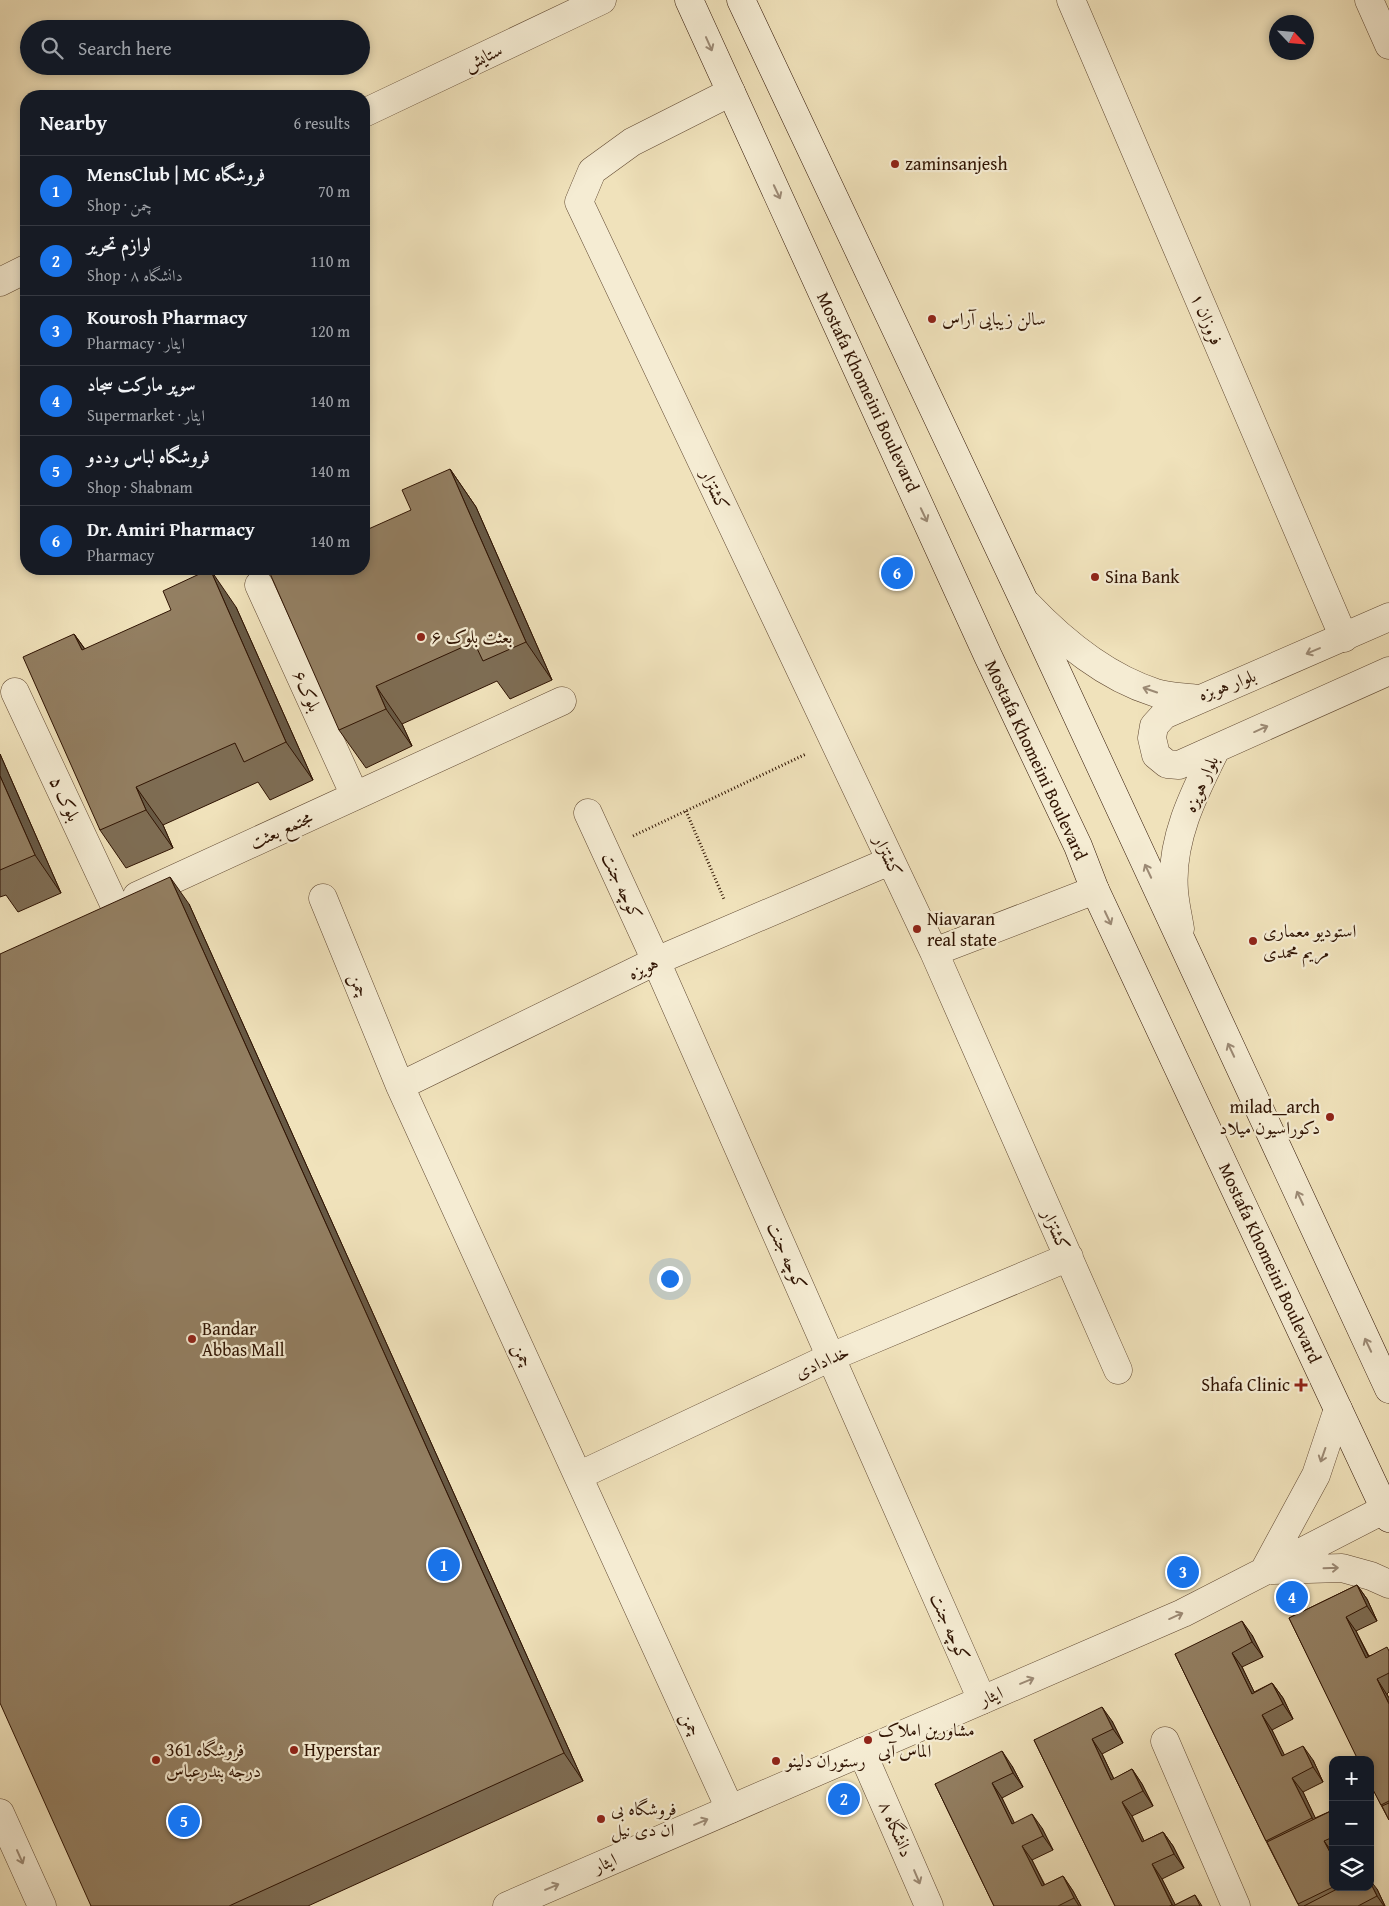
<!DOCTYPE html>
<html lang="en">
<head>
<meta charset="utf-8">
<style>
	:root { --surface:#171b24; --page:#242831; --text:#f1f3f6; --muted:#9ea1a6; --line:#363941; --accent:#1a73e8 }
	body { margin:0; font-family:"Gentium Book Plus",Amiri,serif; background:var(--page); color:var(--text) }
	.controls { position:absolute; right:15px; bottom:15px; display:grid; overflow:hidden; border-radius:10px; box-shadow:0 2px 8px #0003 }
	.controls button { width:45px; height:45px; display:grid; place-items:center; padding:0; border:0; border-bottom:1px solid var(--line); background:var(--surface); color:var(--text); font:25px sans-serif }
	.compass { position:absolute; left:1269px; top:15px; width:45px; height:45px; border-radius:50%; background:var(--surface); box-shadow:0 2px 8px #0003; rotate:116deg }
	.you { position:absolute; left:669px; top:1278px; width:18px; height:18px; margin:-12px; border:4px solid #fff; border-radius:50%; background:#1a73e8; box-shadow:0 0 0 8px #1a73e833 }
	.badge { display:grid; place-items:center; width:32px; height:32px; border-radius:50%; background:var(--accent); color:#fff; font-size:16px; font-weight:700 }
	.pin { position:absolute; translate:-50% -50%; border:2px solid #fff; box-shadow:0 1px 5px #0006 }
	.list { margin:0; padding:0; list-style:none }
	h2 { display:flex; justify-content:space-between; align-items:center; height:65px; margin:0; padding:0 20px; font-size:21px }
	h2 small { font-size:16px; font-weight:400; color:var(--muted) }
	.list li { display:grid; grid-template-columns:32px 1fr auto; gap:15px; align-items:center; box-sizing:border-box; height:70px; padding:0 20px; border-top:1px solid var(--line) }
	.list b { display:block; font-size:19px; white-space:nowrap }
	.list p { margin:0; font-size:16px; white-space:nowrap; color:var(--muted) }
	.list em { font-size:16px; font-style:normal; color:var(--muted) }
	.icon { flex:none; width:28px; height:28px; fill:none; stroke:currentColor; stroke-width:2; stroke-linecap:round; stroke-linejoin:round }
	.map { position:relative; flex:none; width:1389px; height:1906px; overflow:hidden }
	.search { position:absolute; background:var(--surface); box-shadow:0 2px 8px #0003; left:20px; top:20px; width:350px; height:55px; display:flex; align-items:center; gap:12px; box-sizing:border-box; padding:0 18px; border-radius:28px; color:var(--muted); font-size:19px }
	.panel { position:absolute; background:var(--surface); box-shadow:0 2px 8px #0003; left:20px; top:90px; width:350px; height:485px; border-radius:20px }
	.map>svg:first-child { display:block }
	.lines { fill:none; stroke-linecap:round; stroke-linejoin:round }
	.minor-casing { stroke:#5f4730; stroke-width:29 }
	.tertiary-casing { stroke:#5f4730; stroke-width:29 }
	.secondary-casing { stroke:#2f1302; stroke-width:29 }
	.path { stroke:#2f1302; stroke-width:3; stroke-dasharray:1 2.5; stroke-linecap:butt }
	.minor { stroke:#f5ecd3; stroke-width:28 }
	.tertiary { stroke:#f5ecd3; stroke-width:28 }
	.secondary { stroke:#f5ecd3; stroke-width:28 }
	.wall { fill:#7e6d54; stroke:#2f1302 }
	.shaded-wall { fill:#675945; stroke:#2f1302 }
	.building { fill:#937f62; stroke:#2f1302 }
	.oneway { stroke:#9c8a75 }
	.poi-dot { fill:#8f2418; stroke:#f5ecd3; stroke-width:2 }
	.labels { text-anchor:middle; stroke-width:4.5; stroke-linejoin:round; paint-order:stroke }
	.street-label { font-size:18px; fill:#2f1302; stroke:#f5ecd3 }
	.poi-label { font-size:18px; fill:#2f1302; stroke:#f5ecd3; text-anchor:start }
</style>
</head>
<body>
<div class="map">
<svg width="1389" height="1906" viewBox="0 0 1389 1906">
	<rect width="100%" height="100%" fill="#f0e2bb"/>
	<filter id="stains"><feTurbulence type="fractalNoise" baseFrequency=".004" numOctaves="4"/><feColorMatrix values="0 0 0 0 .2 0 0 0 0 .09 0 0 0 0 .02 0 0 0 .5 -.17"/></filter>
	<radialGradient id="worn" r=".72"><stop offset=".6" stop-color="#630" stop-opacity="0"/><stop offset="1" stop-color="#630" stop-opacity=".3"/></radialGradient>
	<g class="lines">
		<defs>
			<path id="minor" d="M1071,0L1344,638
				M731,92L632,142L592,171L579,202L934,952L1118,1370
				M364,113L602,0
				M0,282L26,269
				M259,585L355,796
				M15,692L115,906
				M588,813L656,961L982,1700
				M137,896L562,701
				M323,898L400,1086L730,1809
				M934,952L1095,890
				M400,1086L656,961L890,861
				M578,1476L831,1357L1069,1257
				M1165,1741L1236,1906
				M862,1752L929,1906
				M0,1813L42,1906"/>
			<path id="tertiary" d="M1369,0L1389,45
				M1027,604C1063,642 1105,677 1156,693C1169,697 1184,697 1198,699
				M1389,617L1164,715L1154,726L1152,738L1156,755L1167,764L1179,765L1389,671
				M1180,929C1178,916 1175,904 1174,891C1170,840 1194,793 1216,749
				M1273,1570L1342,1568L1371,1576L1389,1584
				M1264,1571L1316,1475L1338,1409
				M507,1906L1183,1613L1389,1507"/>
			<path id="secondary" d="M689,0L988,656L1078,846L1095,890L1389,1518
				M741,0L1024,601L1389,1389"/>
		</defs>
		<use href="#minor" class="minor-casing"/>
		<use href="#tertiary" class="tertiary-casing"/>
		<use href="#secondary" class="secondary-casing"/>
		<path class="path" d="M686,811L724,899
			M633,836L806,754"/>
		<use href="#minor" class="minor"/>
		<use href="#tertiary" class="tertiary"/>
		<use href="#secondary" class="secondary"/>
	</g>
	<path class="wall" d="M450,469L476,507L552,680L510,699L497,681L402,724L412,746L366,768L339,730L364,569L411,510Z
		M236,607L313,780L270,800L258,782L163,825L173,848L126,868L100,830L74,634L85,649Z
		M0,754L61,893L18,912L6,895L0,897Z
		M189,904L583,1781L308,1906H91Z
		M1357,1585L1367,1599L1377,1621L1356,1631L1369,1656L1389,1650V1692L1387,1694L1389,1698V1820L1381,1805L1289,1618Z
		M1252,1635L1263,1657L1242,1667L1254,1692L1272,1683L1283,1698L1293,1719L1272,1730L1284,1755L1313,1760L1323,1782L1303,1792L1315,1818L1333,1810V1887H1370L1377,1889L1385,1906H1299L1266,1841L1175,1654Z
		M1112,1721L1123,1743L1102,1754L1114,1779L1132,1769L1142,1784L1153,1806L1132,1816L1144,1841L1163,1832L1173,1846L1184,1868L1162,1879L1175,1905L1195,1895L1202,1906H1115L1034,1740Z
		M1012,1766L1023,1787L1002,1798L1014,1823L1042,1828L1053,1850L1032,1860L1045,1885L1063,1876L1073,1891L1081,1906H994L935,1784Z"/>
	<path class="shaded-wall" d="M450,469L476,507L552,680L526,642Z
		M210,569L236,607L313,780L286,742Z
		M74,634L101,672L82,650Z
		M376,686L402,724L412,746L386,709Z
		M0,754L61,893L35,855L0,776Z
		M136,787L163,825L173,848L146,810Z
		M170,877L189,904L583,1781L564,1753Z
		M1357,1585L1367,1599L1377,1621L1367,1606Z
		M1346,1617L1356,1631L1376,1672L1366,1658Z
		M1242,1621L1252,1635L1263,1657L1252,1642Z
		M1232,1653L1242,1667L1262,1708L1252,1694Z
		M1377,1679L1389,1698V1704Z
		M1272,1683L1283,1698L1293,1719L1283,1704Z
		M1102,1707L1112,1721L1123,1743L1113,1729Z
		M1262,1715L1272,1730L1292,1770L1282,1756Z
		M1092,1739L1102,1754L1121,1794L1111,1780Z
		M1303,1746L1313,1760L1323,1782L1313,1767Z
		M1002,1751L1012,1766L1023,1787L1013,1773Z
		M1132,1769L1142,1784L1153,1806L1143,1791Z
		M1292,1778L1303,1792L1322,1832L1312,1818Z
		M992,1783L1002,1798L1022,1838L1012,1824Z
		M1122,1802L1132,1816L1152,1857L1142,1842Z
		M1032,1814L1042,1828L1053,1850L1043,1836Z
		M1163,1832L1173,1846L1184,1868L1174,1854Z
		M1324,1841L1333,1853V1858Z
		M1022,1846L1032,1860L1052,1901L1042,1886Z
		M1152,1864L1162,1879L1176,1906H1173Z
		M1063,1876L1073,1891L1081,1906H1079L1074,1898Z
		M1370,1880L1377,1889L1385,1906H1384L1377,1896L1370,1882Z"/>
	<path class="building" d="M450,469L526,642L483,661L474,642L376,686L386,709L339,730L268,569H364V531L411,510L402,490Z
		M210,569L286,742L244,762L235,743L136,787L146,810L100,830L23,657L74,634L82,650L171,610L163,591Z
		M0,776L35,855L0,870Z
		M170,877L564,1753L229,1906H91L0,1703V954Z
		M1357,1585L1367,1606L1346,1617L1366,1658L1387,1647L1389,1651V1673L1377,1679L1389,1704V1801L1381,1805L1370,1784V1760H1358L1289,1618Z
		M1242,1621L1252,1642L1232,1653L1252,1694L1272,1683L1283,1704L1262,1715L1282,1756L1303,1746L1313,1767L1292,1778L1312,1818L1266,1841L1175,1654Z
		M1102,1707L1113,1729L1092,1739L1111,1780L1132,1769L1143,1791L1122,1802L1142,1842L1163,1832L1174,1854L1152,1864L1172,1905L1169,1906H1115L1034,1740Z
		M1002,1751L1013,1773L992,1783L1012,1824L1032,1814L1043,1836L1022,1846L1042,1886L1063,1876L1074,1898L1058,1906H994L935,1784Z
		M1389,1803V1820L1382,1806Z
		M1333,1810V1837L1324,1841L1333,1858V1887L1298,1904L1267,1842Z
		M1370,1882L1377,1896L1358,1906H1304L1341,1887H1370Z
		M1195,1895L1200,1906H1173Z"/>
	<defs><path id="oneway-shaft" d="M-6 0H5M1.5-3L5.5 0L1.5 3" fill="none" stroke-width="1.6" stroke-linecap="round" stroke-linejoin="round" transform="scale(1.25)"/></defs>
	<g class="oneway">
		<use href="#oneway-shaft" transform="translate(709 44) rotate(66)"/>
		<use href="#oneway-shaft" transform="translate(777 192) rotate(65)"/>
		<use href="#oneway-shaft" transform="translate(924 515) rotate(65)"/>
		<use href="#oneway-shaft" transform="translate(1313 651) rotate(157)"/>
		<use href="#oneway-shaft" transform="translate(1150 690) rotate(-161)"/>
		<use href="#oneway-shaft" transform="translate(1261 729) rotate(-24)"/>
		<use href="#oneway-shaft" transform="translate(1148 871) rotate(-115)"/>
		<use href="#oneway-shaft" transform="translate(1108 918) rotate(65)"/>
		<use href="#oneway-shaft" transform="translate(1231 1050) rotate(-115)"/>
		<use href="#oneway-shaft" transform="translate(1300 1198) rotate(-115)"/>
		<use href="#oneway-shaft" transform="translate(1368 1345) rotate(-115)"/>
		<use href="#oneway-shaft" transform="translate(1323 1455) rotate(109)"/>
		<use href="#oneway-shaft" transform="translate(1331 1568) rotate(-2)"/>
		<use href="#oneway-shaft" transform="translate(1176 1616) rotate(-24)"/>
		<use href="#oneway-shaft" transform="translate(1027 1681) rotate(-23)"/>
		<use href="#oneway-shaft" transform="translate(701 1822) rotate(-23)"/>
		<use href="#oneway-shaft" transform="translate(20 1857) rotate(66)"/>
		<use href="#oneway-shaft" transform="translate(917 1877) rotate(67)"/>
		<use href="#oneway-shaft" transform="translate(552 1887) rotate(-23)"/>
	</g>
	<g class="poi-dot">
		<circle cx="895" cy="164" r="5"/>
		<circle cx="932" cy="319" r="5"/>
		<circle cx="1095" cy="577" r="5"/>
		<circle cx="421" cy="637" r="5"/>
		<circle cx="917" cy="929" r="5"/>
		<circle cx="1253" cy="941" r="5"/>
		<circle cx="1330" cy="1117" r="5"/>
		<circle cx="192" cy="1339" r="5"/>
		<path d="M1298.5 1377.5h5v5h5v5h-5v5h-5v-5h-5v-5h5z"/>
		<circle cx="868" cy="1740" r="5"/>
		<circle cx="294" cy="1750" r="5"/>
		<circle cx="156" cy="1760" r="5"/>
		<circle cx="776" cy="1761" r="5"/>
		<circle cx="601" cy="1819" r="5"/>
	</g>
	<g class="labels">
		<g class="street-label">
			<text transform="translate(483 57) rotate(-25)" y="6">ستایش</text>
			<text transform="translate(1207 319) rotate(67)" y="6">فروزان ۱</text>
			<text transform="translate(868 392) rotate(65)" y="6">Mostafa Khomeini Boulevard</text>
			<text transform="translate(715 490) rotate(65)" y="6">کشتزار</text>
			<text transform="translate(1227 685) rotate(-20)" y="6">بلوار هوبزه</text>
			<text transform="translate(307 691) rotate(66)" y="6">بلوک۶</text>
			<text transform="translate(1036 760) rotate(65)" y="6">Mostafa Khomeini Boulevard</text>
			<text transform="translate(1201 784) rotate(-66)" y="6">بلوار هویزه</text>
			<text transform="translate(65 799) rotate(65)" y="6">بلوک ۵</text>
			<text transform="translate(281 830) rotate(-25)" y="6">مجتمع بعثت</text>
			<text transform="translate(888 856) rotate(65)" y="6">کشتزار</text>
			<text transform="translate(622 886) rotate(65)" y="6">کوچه جنت</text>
			<text transform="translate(643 968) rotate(-25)" y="6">هویزه</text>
			<text transform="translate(359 985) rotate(68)" y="6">چمن</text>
			<text transform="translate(1056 1230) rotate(66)" y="6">کشتزار</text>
			<text transform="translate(787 1256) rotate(66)" y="6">کوچه جنت</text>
			<text transform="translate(1270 1263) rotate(65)" y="6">Mostafa Khomeini Boulevard</text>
			<text transform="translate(523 1355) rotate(65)" y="6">چمن</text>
			<text transform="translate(822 1362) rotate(-24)" y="6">خدادادی</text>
			<text transform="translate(950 1627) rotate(66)" y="6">کوچه جنت</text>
			<text transform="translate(991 1696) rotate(-23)" y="6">ایثار</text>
			<text transform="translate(691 1724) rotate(65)" y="6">چمن</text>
			<text transform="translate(896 1829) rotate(67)" y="6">دانشگاه ۸</text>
			<text transform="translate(605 1863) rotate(-23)" y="6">ایثار</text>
		</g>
		<g class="poi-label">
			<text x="905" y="170">zaminsanjesh</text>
			<text x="942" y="325">سالن زیبایی آراس</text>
			<text x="1105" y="583">Sina Bank</text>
			<text x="431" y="643">بعثت بلوک ۶</text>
			<text x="927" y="925">Niavaran<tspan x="927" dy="21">real state</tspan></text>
			<text x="1263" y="937">استودیو معماری<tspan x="1263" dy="21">مریم محمدی</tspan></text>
			<text x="1320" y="1113" text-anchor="end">milad__arch<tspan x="1320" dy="21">دکوراسیون میلاد</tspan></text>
			<text x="202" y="1335">Bandar<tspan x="202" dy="21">Abbas Mall</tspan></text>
			<text x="1290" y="1391" text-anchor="end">Shafa Clinic</text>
			<text x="878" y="1736">مشاورین املاک<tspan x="878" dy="21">الماس آبی</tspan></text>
			<text x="166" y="1756">فروشگاه 361<tspan x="166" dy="21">درجه بندرعباس</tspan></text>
			<text x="304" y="1756">Hyperstar</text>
			<text x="786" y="1767">رستوران دلینو</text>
			<text x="611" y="1815">فروشگاه بی<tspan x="611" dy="21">ان دی نیل</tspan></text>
		</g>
	</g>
	<rect width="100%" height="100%" filter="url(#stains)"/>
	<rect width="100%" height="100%" fill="url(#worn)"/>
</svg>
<div class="controls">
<button>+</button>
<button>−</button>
<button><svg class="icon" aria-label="layers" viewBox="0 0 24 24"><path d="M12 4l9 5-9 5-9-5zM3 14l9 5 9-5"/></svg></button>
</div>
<svg class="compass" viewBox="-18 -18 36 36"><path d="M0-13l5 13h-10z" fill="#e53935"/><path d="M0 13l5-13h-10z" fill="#9ea1a6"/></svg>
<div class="you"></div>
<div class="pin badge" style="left:444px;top:1565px">1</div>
<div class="pin badge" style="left:844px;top:1799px">2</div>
<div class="pin badge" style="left:1183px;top:1572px">3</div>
<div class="pin badge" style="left:1292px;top:1597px">4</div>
<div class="pin badge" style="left:184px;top:1821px">5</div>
<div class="pin badge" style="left:897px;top:573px">6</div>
<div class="search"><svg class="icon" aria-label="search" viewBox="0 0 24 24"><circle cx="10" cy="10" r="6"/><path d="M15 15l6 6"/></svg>Search here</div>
<section class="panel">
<h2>Nearby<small>6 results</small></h2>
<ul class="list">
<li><span class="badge">1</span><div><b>MensClub | MC فروشگاه</b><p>Shop · چمن</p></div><em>70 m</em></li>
<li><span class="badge">2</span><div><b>لوازم تحریر</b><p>Shop · دانشگاه ۸</p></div><em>110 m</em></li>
<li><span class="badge">3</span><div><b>Kourosh Pharmacy</b><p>Pharmacy · ایثار</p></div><em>120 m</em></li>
<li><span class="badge">4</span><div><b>سوپر مارکت سجاد</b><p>Supermarket · ایثار</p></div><em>140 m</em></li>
<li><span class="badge">5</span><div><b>فروشگاه لباس وددو</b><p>Shop · Shabnam</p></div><em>140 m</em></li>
<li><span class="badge">6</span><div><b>Dr. Amiri Pharmacy</b><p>Pharmacy</p></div><em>140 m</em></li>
</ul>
</section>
</div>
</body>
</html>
